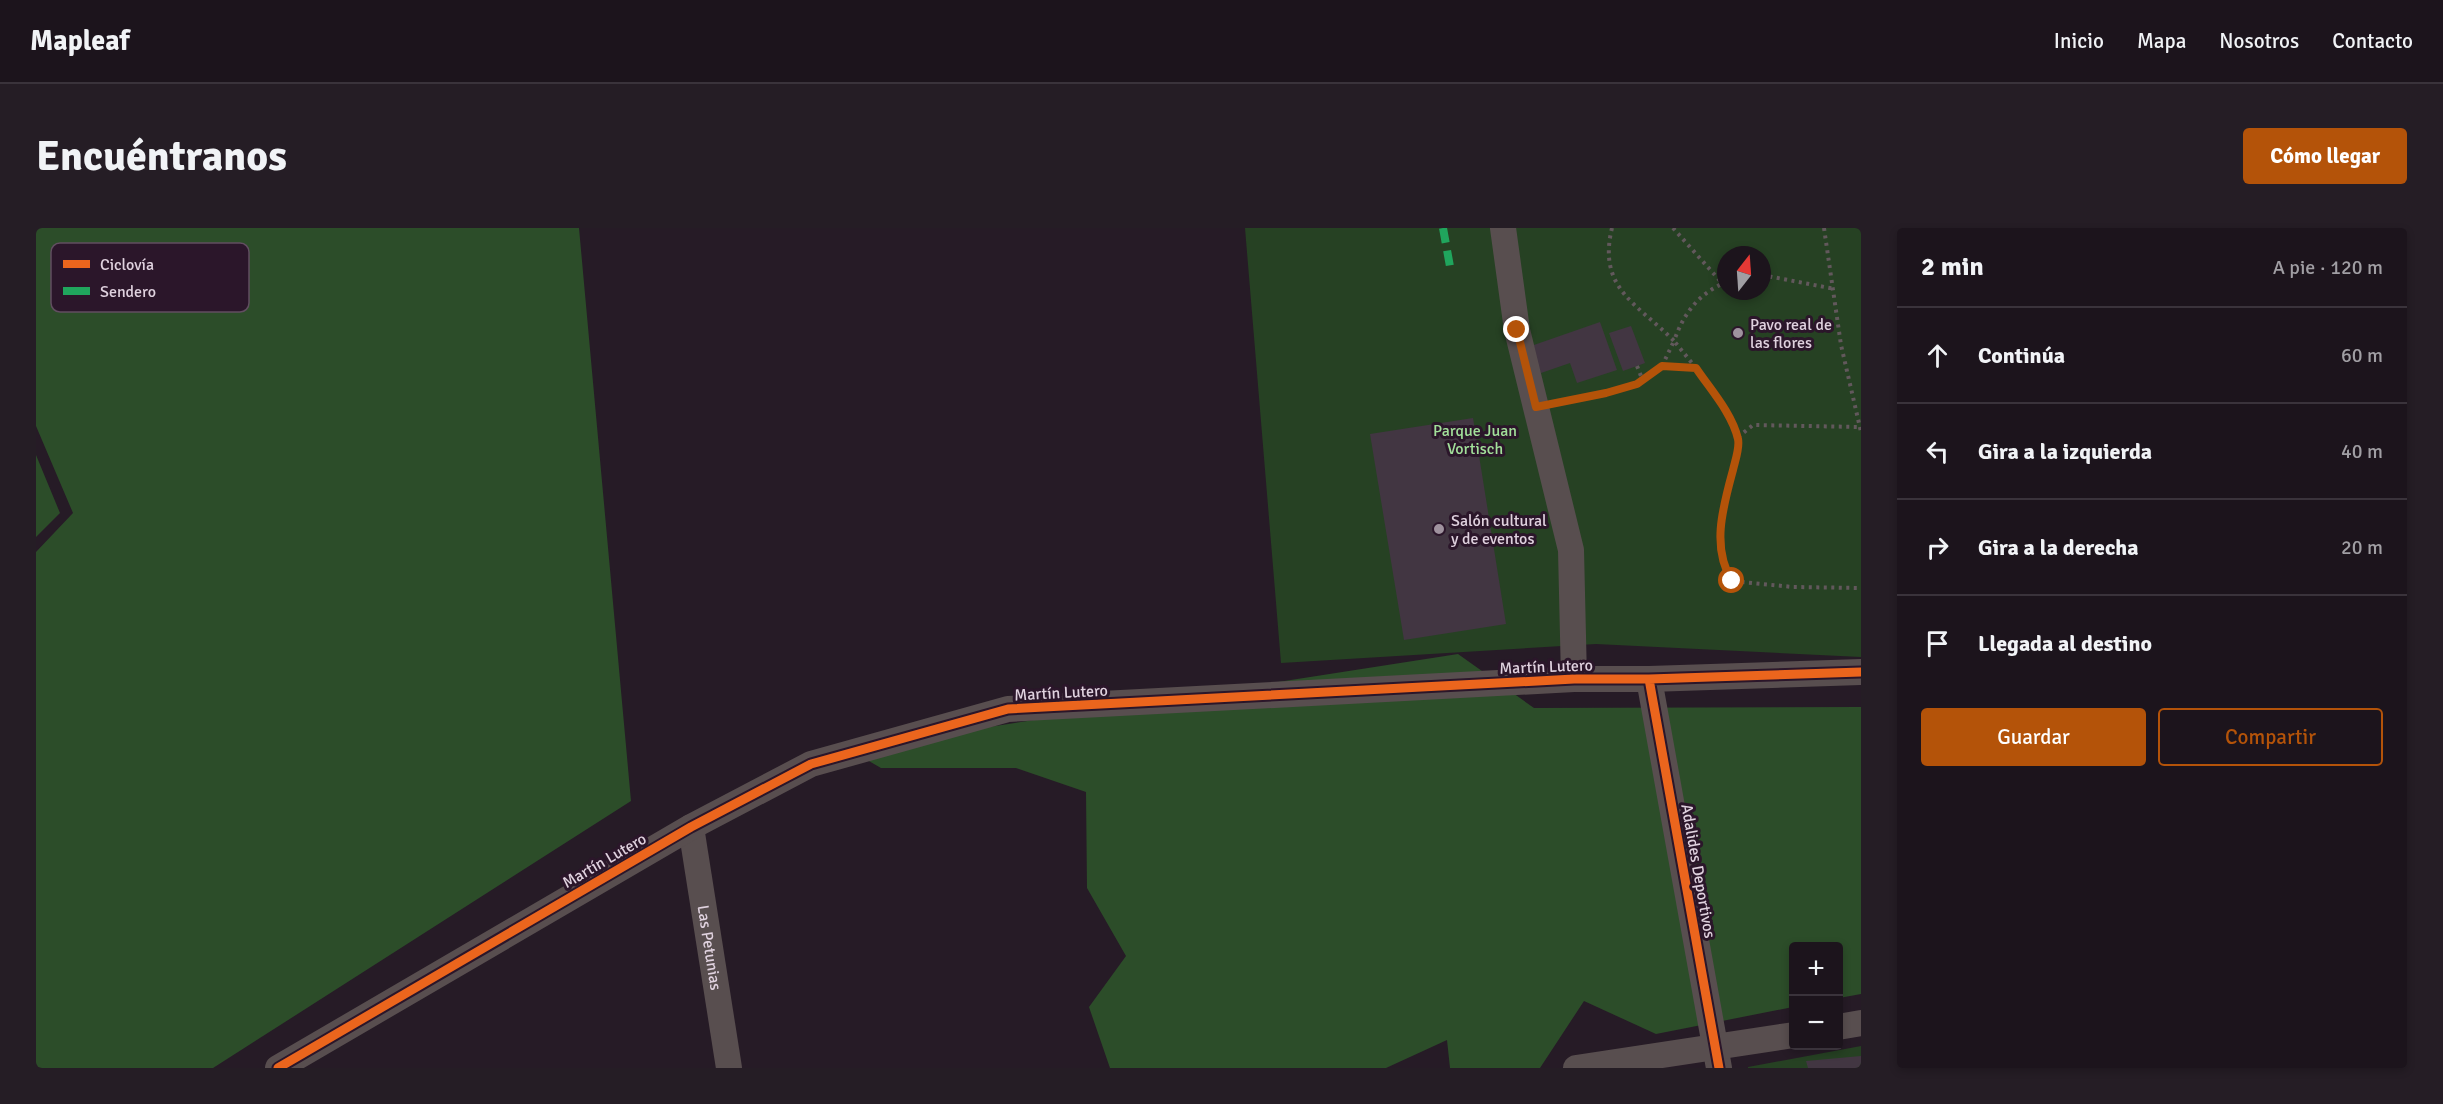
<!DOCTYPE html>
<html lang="es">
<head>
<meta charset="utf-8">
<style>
	:root { --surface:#1c141c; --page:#251d25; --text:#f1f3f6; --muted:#a09ea3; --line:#3a333b; --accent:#b45309 }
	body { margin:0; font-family:Signika,sans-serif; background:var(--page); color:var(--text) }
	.controls { position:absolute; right:18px; bottom:18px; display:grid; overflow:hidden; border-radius:6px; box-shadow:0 3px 9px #0003 }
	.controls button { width:54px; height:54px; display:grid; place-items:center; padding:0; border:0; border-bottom:2px solid var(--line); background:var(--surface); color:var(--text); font:30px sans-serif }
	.compass { position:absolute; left:1681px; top:18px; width:54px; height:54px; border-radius:50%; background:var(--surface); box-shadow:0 3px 9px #0003; rotate:17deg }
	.stop { position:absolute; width:18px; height:18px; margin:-14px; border:4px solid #b45309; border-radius:50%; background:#fff }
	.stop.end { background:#b45309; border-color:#fff; box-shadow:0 2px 6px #0008 }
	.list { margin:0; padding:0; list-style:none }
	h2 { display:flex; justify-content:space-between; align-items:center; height:78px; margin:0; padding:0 24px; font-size:26px }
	h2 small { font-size:20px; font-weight:400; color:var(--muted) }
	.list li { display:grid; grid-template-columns:39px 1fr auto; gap:18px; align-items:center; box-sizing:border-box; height:96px; padding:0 24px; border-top:2px solid var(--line) }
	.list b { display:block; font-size:22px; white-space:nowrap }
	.list em { font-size:20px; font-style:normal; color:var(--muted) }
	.actions { display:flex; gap:12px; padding:18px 24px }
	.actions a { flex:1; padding:14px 0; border:2px solid var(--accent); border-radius:6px; text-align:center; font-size:21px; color:var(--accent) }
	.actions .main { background:var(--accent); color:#fff }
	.icon { flex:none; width:33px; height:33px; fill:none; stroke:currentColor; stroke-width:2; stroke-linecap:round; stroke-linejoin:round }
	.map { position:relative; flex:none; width:1825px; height:840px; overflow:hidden; border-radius:6px }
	header { display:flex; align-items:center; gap:36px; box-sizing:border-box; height:84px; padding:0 30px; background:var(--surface); border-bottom:2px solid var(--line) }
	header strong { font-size:28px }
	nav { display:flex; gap:33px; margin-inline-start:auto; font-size:21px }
	.intro { display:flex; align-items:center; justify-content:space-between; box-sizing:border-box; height:144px; padding:0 36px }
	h1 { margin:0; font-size:42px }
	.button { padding:15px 27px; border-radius:6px; background:var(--accent); color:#fff; font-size:21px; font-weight:700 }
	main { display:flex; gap:36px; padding:0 36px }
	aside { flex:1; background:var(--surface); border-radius:6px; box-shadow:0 3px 9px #0003 }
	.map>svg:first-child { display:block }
	.green { fill:#264123; fill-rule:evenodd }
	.forest { fill:#2c4d29 }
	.building { fill:#423642 }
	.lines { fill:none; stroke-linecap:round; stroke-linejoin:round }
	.path { stroke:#62585c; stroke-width:4; stroke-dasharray:3 4.5; stroke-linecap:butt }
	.minor { stroke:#584e4f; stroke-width:26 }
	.quiet { stroke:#20a55d; stroke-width:8; stroke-dasharray:15 8; stroke-linecap:butt }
	.cycleway-casing { stroke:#2b162a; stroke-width:13 }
	.cycleway { stroke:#eb651d; stroke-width:9 }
	.route { stroke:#b45309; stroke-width:8 }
	.poi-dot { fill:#9f929e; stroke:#2b162a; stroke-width:2 }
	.labels { text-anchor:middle; stroke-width:6; stroke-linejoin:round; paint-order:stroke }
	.poi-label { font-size:16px; fill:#e0d2df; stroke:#2b162a; text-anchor:start }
	.park-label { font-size:16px; fill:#a2e09a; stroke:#2b162a }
	.street-label { font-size:16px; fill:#e0d2df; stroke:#2b162a }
	.key { fill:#2b162a; stroke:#614e60; stroke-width:1.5 }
	.key-label { font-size:16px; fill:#e0d2df }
</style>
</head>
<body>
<header>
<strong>Mapleaf</strong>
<nav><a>Inicio</a><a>Mapa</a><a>Nosotros</a><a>Contacto</a></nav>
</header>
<div class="intro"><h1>Encuéntranos</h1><a class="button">Cómo llegar</a></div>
<main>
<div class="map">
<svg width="1825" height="840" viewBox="0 0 1825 840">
	<rect width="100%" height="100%" fill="#261b26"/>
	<path class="green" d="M1209,0H1825V429L1560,416L1245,435ZM1690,27H1726V63H1690Z
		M1825,818V840H1712V839Z"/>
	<path class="forest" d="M0,0H543L595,573L177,840H0V324L37,285L0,198Z
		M0,227L24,285L0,309Z
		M1422,426L1498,480L1825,479V766L1803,770L1802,718H1758L1757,779L1620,806L1548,773L1504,840H1414L1411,812L1350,840H1074L1053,779L1090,728L1051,660L1050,564L980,540H845L812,521Z"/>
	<path class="building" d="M1564,94L1581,142L1541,155L1534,135L1505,145L1495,118Z
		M1595,98L1609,135L1587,143L1573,105Z
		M1437,190L1470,396L1368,412L1334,206Z
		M1825,828V840H1772L1770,833Z"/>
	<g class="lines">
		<path class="path" d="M1576,0C1561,61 1602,76 1638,113C1648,85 1662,66 1690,54
			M1637,0L1686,55
			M1788,0L1805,117L1825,204
			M1726,47L1799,61
			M1601,138L1607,153
			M1626,138L1638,113L1660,140
			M1524,174L1570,166L1601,156L1626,138L1660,140C1674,161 1697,185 1702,211C1704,220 1699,233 1697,242C1688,278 1676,319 1696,353L1757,359L1825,360
			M1702,209L1717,197L1824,199"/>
		<g class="minor">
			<path d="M1467,0L1481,102L1535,322L1538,451"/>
			<path d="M1613,451L1683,840"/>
			<path id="s1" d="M655,599L693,840"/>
			<path d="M1802,799L1825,795"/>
			<path d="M242,840L655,599L775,536L972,481L1538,451H1613L1825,444"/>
			<path d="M1540,840L1758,807"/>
		</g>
		<path class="quiet" d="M1407,0L1415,44"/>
		<defs>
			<path id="cycleway" d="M1613,451L1683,840
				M242,840L655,599L775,536L972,481L1538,451H1613L1825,444"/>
		</defs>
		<use href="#cycleway" class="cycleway-casing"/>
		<use href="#cycleway" class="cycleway"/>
	</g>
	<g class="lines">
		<path class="route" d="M1481,102L1500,179L1570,165L1601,156L1626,138L1660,140C1674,161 1696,185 1702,211C1704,220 1699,233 1697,242C1687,279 1675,319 1696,353"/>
	</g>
	<g class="poi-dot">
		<circle cx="1702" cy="105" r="6"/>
		<circle cx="1403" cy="301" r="6"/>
	</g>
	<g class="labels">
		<g class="poi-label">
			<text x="1714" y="102">Pavo real de<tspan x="1714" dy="18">las flores</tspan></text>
			<text x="1415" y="298">Salón cultural<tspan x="1415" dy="18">y de eventos</tspan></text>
		</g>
		<g class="park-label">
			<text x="1439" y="208">Parque Juan<tspan x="1439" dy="18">Vortisch</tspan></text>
		</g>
		<g class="street-label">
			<text transform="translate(1510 438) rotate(-2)" y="6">Martín Lutero</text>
			<text transform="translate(1025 464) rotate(-3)" y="6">Martín Lutero</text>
			<text transform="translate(568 632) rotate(-30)" y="6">Martín Lutero</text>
			<text transform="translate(1663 643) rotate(80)" y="6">Adalides Deportivos</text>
			<text dy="6" stroke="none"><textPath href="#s1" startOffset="122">Las Petunias</textPath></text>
		</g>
	</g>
	<rect x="15" y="15" width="198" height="69" rx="9" class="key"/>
	<rect x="27" y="32" width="27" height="8" fill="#eb651d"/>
	<rect x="27" y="59" width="27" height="8" fill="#20a55d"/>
	<g class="key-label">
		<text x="64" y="42">Ciclovía</text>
		<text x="64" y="69">Sendero</text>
	</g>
</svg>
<div class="controls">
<button>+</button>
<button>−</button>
</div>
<svg class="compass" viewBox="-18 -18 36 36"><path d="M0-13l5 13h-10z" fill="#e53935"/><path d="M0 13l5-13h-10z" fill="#a09ea3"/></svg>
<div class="stop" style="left:1696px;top:353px"></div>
<div class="stop end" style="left:1481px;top:102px"></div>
</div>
<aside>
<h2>2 min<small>A pie · 120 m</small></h2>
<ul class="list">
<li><svg class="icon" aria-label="ahead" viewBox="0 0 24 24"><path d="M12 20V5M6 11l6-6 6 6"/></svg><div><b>Continúa</b></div><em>60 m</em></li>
<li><svg class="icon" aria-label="left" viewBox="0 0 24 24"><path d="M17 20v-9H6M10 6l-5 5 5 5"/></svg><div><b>Gira a la izquierda</b></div><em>40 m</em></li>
<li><svg class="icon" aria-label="right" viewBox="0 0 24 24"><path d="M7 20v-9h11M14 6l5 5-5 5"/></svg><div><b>Gira a la derecha</b></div><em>20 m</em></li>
<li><svg class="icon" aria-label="arrive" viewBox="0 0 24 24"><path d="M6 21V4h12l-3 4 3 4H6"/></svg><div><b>Llegada al destino</b></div></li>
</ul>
<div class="actions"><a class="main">Guardar</a><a>Compartir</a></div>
</aside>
</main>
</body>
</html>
